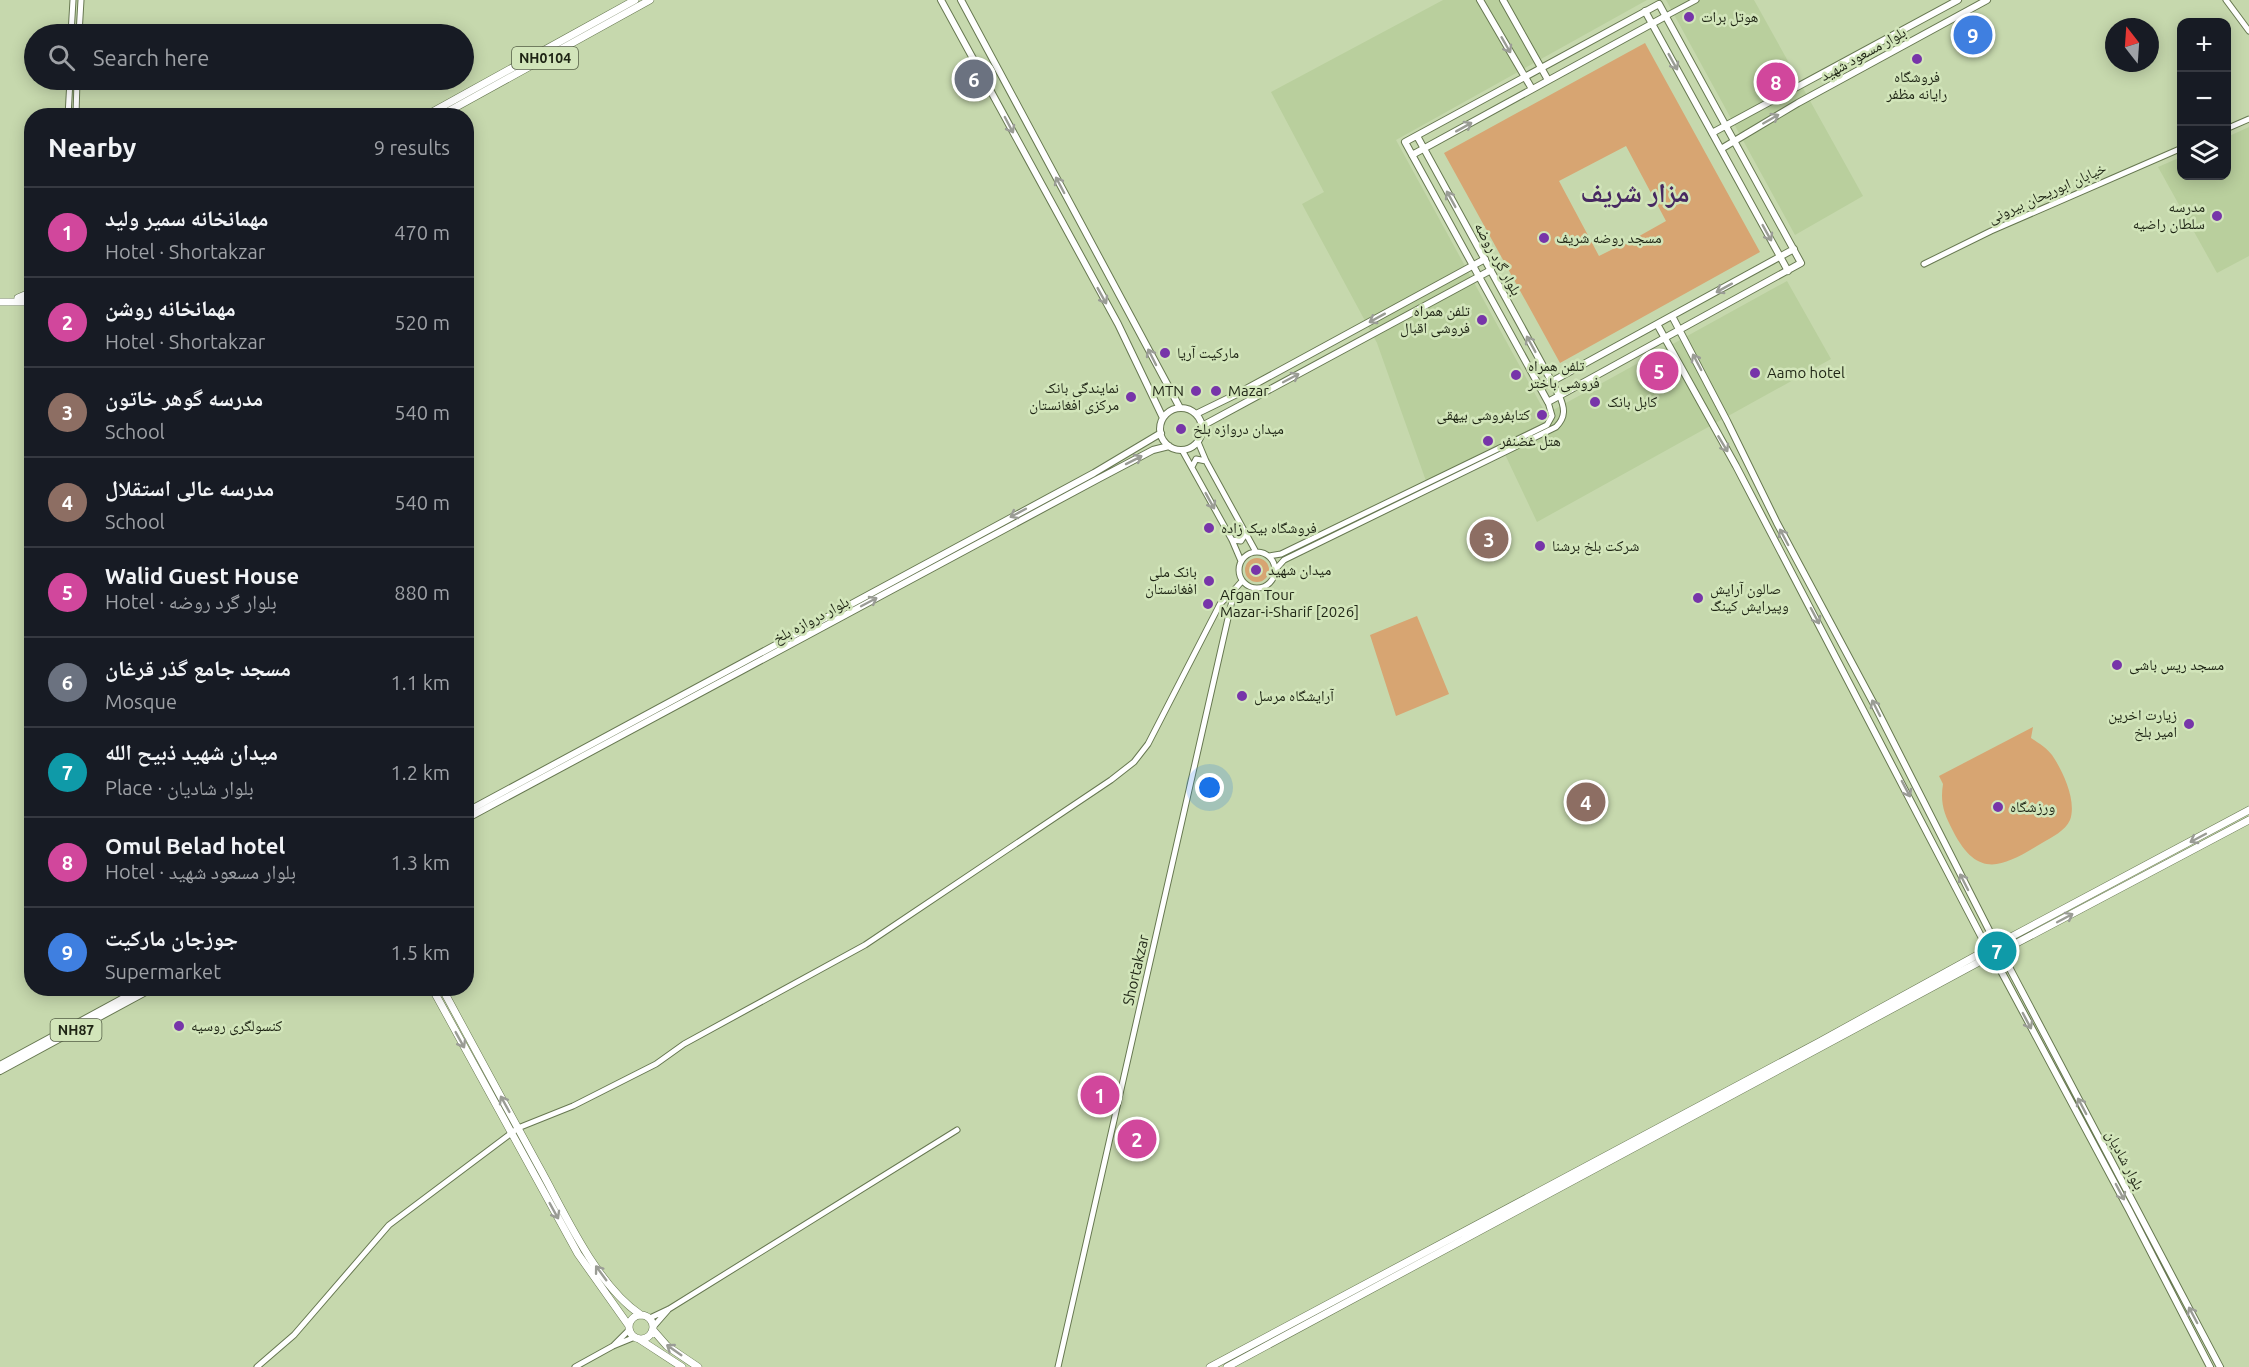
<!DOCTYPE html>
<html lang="en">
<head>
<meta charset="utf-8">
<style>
	:root { --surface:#171b24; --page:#242831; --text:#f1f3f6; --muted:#9ea1a6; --line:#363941; --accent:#ba9ed3 }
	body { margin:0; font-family:Ubuntu,"Noto Naskh Arabic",sans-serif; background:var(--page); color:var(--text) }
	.controls { position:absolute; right:18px; top:18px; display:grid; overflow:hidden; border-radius:12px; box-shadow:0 3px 15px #0003 }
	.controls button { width:54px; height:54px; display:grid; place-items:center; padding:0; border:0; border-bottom:2px solid var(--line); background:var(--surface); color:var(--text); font:30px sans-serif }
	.compass { position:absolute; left:2105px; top:18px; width:54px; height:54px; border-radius:50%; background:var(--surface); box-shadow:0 3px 15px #0003; rotate:343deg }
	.you { position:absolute; left:1210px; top:788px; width:21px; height:21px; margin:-15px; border:4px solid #fff; border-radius:50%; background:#1a73e8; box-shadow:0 0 0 9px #1a73e833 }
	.badge { display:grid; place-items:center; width:39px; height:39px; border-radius:50%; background:var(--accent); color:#fff; font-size:20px; font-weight:700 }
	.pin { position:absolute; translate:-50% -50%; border:3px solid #fff; box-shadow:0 2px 6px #0006 }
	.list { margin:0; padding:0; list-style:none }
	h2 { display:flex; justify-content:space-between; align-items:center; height:78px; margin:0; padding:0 24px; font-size:26px }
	h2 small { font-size:20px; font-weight:400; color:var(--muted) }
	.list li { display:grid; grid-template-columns:39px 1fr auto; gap:18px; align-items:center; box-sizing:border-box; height:90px; padding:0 24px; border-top:2px solid var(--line) }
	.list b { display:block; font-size:22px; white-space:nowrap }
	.list p { margin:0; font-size:20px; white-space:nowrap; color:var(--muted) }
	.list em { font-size:20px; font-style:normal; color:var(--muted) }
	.icon { flex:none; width:33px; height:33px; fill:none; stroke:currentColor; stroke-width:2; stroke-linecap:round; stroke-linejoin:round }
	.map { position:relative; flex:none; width:2249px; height:1367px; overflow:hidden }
	.search { position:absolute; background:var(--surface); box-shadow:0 3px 15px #0003; left:24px; top:24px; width:450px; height:66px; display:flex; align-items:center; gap:15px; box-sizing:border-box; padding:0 21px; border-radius:33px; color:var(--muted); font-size:22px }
	.panel { position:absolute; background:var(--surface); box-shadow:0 3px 15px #0003; left:24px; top:108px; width:450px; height:888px; border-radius:24px }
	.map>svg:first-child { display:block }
	.built { fill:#b9cf9d }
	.green { fill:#d7a572; fill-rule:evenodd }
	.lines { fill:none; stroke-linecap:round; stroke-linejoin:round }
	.secondary-casing { stroke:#677851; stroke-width:7 }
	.primary-casing { stroke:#677851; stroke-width:8 }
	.highway-casing { stroke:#677851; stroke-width:8 }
	.secondary { stroke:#fff; stroke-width:5 }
	.primary { stroke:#fff; stroke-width:6 }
	.highway { stroke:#fff; stroke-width:7 }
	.oneway { stroke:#9a9c95 }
	.poi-dot { fill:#7735a9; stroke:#d2e5ba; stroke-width:2 }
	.labels { text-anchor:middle; stroke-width:5; stroke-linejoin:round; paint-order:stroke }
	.shield { fill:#d2e5ba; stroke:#545e46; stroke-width:1.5 }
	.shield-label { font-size:14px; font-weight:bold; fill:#1e2414 }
	.poi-label { font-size:15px; fill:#1e2414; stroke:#d2e5ba; text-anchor:start }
	.street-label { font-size:15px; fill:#1e2414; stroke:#d2e5ba }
	.town-label { font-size:27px; font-weight:bold; fill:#472861; stroke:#d2e5ba }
</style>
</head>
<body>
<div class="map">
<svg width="2249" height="1367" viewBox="0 0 2249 1367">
	<rect width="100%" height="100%" fill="#c6d8ad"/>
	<path class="built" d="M1443,0H1647L1396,140L1546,414L1787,281L1831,359L1537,522L1501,446L1426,481L1377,343L1302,204L1324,192L1271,92Z
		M1666,0H1754L1863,196L1795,235Z
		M2249,127V256L2217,273L2158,167L2181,157L2182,176H2226L2227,137Z"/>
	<path class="green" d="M1645,43L1760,252L1560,363L1444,153ZM1626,146L1666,221L1618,248L1617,247L1599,256L1559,181Z
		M1245 570a12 12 0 1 1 24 0a12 12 0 1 1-24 0Z
		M1417,616L1449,694L1396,716L1370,635Z
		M2033,727L2031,738C2039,743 2047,748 2052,755C2063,771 2077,801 2070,820C2065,831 2052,837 2042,843C2003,867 1978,880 1953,831C1944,814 1940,803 1943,784L1939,776Z
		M1984 951a13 13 0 1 1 26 0a13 13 0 1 1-26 0Z"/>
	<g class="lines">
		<defs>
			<path id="secondary" d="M2226,0L2249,31
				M1666,16L1696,0
				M71,34L73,0
				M79,34L81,0
				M68,116L70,80
				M76,116L77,80
				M2226,129L2249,119
				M1924,264L1991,231L2182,148
				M1198,442L1206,461L1256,552
				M1182,450L1232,540L1241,561
				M1192,467L1196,459L1206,461
				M1232,540L1241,541L1246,533
				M1239 570a18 18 0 1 1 36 0a18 18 0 1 1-36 0Z
				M1269,556L1281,554L1547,425L1552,416L1548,402
				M1275,570L1284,560L1556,427C1566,417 1565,408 1559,395
				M650,1318L669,1309L957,1130
				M654,1326L668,1310
				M613,1346L629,1330
				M257,1367L294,1335L389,1225L518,1128L573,1106L656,1064L684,1044L865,945L1111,780L1134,762L1148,744L1220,604L1235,589
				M575,1367L613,1346L635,1337
				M1058,1367L1231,605L1235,589L1242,581"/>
			<path id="primary" d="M941,0L1118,324L1163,418
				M961,0L1180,408
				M1480,0L1532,89
				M1503,0L1548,80
				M1659,4L1801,263L1548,402L1405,142Z
				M1645,11L1788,271
				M1712,133L1958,0
				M1417,136L1559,395
				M1721,149L1798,103L1987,0
				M1412,155L1666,16
				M1672,316L1727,421L1777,523L1875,706L1991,934
				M1657,324L1736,466L1983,940
				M1540,388L1794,249
				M1160 429a21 21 0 1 1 42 0a21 21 0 1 1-42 0Z
				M1196,414L1235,395L1485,259
				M1202,426L1491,270
				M466,812L1094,473L1161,433
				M466,819L1098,479L1153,450L1169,446
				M2008,965L2220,1367
				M2000,969L2129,1210L2210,1367
				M0,1065L142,988
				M0,1071L153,988"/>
			<path id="highway" d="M425,116L635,0
				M440,116L650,0
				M18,298L32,292
				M0,302H32
				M1979 951a18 18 0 1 1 36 0a18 18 0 1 1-36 0Z
				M2009,938L2249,810
				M2013,945L2249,820
				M432,988L578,1254L629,1326
				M442,988C474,1048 506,1106 538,1165C565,1213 596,1285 641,1315
				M629 1327a12 12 0 1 1 24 0a12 12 0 1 1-24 0Z
				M653,1330L667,1346L698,1367
				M639,1339L682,1367
				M1210,1367L1819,1042L1979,954
				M1227,1367L1981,961"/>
		</defs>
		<use href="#secondary" class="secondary-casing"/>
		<use href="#primary" class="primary-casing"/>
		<use href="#highway" class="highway-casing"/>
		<use href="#secondary" class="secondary"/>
		<use href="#primary" class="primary"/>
		<use href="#highway" class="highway"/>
	</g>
	<defs><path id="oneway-shaft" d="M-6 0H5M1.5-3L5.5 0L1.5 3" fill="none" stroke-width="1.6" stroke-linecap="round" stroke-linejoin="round" transform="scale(1.5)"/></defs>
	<g class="oneway">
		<use href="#oneway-shaft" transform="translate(1506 45) rotate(60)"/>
		<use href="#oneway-shaft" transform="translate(1673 62) rotate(61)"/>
		<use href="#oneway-shaft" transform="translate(1771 119) rotate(-30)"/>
		<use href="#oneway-shaft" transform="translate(1009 125) rotate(62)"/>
		<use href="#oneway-shaft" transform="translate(1464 127) rotate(-29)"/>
		<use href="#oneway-shaft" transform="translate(1060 185) rotate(-118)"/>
		<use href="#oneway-shaft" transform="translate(1451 199) rotate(-119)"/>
		<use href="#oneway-shaft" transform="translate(1767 233) rotate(61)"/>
		<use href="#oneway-shaft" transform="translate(1724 288) rotate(151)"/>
		<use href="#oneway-shaft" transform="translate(1102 296) rotate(61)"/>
		<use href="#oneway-shaft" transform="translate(1377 318) rotate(151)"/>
		<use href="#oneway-shaft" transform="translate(1531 344) rotate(-119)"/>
		<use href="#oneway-shaft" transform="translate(1152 357) rotate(-117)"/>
		<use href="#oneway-shaft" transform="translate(1697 362) rotate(-118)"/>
		<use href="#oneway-shaft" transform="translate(1291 378) rotate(-28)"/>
		<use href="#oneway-shaft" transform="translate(1723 444) rotate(59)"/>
		<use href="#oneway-shaft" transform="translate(1134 460) rotate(-27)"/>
		<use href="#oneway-shaft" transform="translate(1210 501) rotate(61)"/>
		<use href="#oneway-shaft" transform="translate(1018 513) rotate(152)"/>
		<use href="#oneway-shaft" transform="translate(1784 537) rotate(-118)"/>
		<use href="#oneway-shaft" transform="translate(869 602) rotate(-28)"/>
		<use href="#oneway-shaft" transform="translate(1815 616) rotate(62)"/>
		<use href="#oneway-shaft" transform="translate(1876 708) rotate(-117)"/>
		<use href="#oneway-shaft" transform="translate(1906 789) rotate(62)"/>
		<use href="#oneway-shaft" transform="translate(2198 838) rotate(152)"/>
		<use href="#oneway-shaft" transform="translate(1964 882) rotate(-117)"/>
		<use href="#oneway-shaft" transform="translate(2065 918) rotate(-28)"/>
		<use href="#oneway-shaft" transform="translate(2027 1021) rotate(62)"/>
		<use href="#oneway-shaft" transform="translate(460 1040) rotate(61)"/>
		<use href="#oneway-shaft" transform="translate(505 1104) rotate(-119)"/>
		<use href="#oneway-shaft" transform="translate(2082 1106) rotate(-118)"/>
		<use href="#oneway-shaft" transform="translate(2120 1192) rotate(62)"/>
		<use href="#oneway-shaft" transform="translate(554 1211) rotate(61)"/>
		<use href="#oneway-shaft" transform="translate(601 1273) rotate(-126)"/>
		<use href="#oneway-shaft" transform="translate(2193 1315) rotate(-118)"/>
		<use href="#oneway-shaft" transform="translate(674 1350) rotate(-145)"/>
	</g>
	<g class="poi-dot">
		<circle cx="1689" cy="17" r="6"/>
		<circle cx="1917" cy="59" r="6"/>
		<circle cx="2217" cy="216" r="6"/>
		<circle cx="1544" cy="238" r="6"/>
		<circle cx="1482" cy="320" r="6"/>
		<circle cx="1165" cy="353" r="6"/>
		<circle cx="1755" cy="373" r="6"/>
		<circle cx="1516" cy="375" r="6"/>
		<circle cx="1196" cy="391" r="6"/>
		<circle cx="1216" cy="391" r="6"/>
		<circle cx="1131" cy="397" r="6"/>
		<circle cx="1595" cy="402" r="6"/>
		<circle cx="1542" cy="415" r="6"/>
		<circle cx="1181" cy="429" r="6"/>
		<circle cx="1488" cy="441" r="6"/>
		<circle cx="1209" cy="528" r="6"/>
		<circle cx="1540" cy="546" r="6"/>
		<circle cx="1256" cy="570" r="6"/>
		<circle cx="1209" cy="581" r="6"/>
		<circle cx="1698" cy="598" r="6"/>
		<circle cx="1208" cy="604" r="6"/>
		<circle cx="2117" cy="665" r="6"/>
		<circle cx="1242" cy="696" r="6"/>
		<circle cx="2189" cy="724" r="6"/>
		<circle cx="1998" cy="807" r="6"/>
		<circle cx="179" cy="1026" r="6"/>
	</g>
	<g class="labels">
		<g class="shield">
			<rect x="512" y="47" width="66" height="22" rx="4.5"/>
			<rect x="50.5" y="1019" width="51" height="22" rx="4.5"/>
		</g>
		<g class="shield-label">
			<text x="545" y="63">NH0104</text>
			<text x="76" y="1035">NH87</text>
		</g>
		<g class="poi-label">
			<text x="1701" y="22">هوتل برات</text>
			<text x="1917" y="82" text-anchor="middle">فروشگاه<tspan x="1917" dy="17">رایانه مظفر</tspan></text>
			<text x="2205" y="212" text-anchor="end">مدرسه<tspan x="2205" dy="17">سلطان راضیه</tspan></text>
			<text x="1556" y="243">مسجد روضه شریف</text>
			<text x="1470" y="316" text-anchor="end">تلفن همراه<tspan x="1470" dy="17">فروشی اقبال</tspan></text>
			<text x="1177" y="358">مارکیت آریا</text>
			<text x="1528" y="371">تلفن همراه<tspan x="1528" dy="17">فروشی باختر</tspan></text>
			<text x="1767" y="378">Aamo hotel</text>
			<text x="1119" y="393" text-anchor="end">نمایندگی بانک<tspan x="1119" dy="17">مرکزی افغانستان</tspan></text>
			<text x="1184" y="396" text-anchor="end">MTN</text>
			<text x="1228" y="396">Mazar</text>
			<text x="1607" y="407">کابل بانک</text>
			<text x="1530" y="420" text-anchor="end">کتابفروشی بیهقی</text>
			<text x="1193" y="434">میدان دروازه بلخ</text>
			<text x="1500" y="446">هتل غضنفر</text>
			<text x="1221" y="533">فروشگاه بیک زاده</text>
			<text x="1552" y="551">شرکت بلخ برشنا</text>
			<text x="1268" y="575">میدان شهید</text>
			<text x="1197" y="577" text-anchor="end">بانک ملی<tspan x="1197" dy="17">افغانستان</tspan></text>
			<text x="1710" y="594">صالون آرایش<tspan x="1710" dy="17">وپیرایش کینگ</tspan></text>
			<text x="1220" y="600">Afgan Tour<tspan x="1220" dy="17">Mazar-i-Sharif [2026]</tspan></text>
			<text x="2129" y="670">مسجد ریس باشی</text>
			<text x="1254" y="701">آرایشگاه مرسل</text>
			<text x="2177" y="720" text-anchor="end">زیارت اخرین<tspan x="2177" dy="17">امیر بلخ</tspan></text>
			<text x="2010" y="812">ورزشگاه</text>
			<text x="191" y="1031">کنسولگری روسیه</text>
		</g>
		<g class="street-label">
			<text transform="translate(1863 54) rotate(-29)" y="5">بلوار مسعود شهید</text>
			<text transform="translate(2047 193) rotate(-24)" y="5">خیابان ابوریحان بیرونی</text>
			<text transform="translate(1498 259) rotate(61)" y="5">بلوار گرد روضه</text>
			<text transform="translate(811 620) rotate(-28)" y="5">بلوار دروازه بلخ</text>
			<text transform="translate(1136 970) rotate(-77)" y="5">Shortakzar</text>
			<text transform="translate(2125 1160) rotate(62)" y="5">بلوار شادیان</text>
		</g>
		<g class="town-label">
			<text x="1635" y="202">مزار شريف</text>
		</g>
	</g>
</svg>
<div class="controls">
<button>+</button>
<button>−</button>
<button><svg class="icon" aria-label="layers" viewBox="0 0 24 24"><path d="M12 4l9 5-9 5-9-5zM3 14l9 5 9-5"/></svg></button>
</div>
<svg class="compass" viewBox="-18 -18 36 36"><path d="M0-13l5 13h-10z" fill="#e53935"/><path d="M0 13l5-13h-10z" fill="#9ea1a6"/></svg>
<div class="you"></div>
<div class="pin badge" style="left:1100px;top:1095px;background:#d1479c">1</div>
<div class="pin badge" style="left:1137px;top:1139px;background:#d1479c">2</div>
<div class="pin badge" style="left:1489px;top:539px;background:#8d6e63">3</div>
<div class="pin badge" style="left:1586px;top:802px;background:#8d6e63">4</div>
<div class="pin badge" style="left:1659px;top:371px;background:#d1479c">5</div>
<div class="pin badge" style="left:974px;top:79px;background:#6b7280">6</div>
<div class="pin badge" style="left:1997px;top:951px;background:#0f9aa8">7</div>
<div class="pin badge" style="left:1776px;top:82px;background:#d1479c">8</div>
<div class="pin badge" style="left:1973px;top:35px;background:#3f7fe0">9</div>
<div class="search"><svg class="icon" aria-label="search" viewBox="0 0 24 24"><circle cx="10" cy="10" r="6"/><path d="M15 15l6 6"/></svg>Search here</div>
<section class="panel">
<h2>Nearby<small>9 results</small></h2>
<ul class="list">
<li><span class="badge" style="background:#d1479c">1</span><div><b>مهمانخانه سمیر ولید</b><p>Hotel · Shortakzar</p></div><em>470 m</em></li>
<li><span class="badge" style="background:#d1479c">2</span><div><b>مهمانخانه روشن</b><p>Hotel · Shortakzar</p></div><em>520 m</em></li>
<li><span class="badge" style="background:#8d6e63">3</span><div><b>مدرسه گوهر خاتون</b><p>School</p></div><em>540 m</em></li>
<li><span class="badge" style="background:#8d6e63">4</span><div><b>مدرسه عالی استقلال</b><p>School</p></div><em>540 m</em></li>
<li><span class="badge" style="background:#d1479c">5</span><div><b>Walid Guest House</b><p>Hotel · بلوار گرد روضه</p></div><em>880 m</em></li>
<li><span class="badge" style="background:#6b7280">6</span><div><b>مسجد جامع گذر قرغان</b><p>Mosque</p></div><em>1.1 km</em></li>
<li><span class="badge" style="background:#0f9aa8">7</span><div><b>میدان شهید ذبیح الله</b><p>Place · بلوار شادیان</p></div><em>1.2 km</em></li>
<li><span class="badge" style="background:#d1479c">8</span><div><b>Omul Belad hotel</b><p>Hotel · بلوار مسعود شهید</p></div><em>1.3 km</em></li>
<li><span class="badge" style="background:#3f7fe0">9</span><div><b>جوزجان مارکیت</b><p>Supermarket</p></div><em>1.5 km</em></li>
</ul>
</section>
</div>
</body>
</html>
